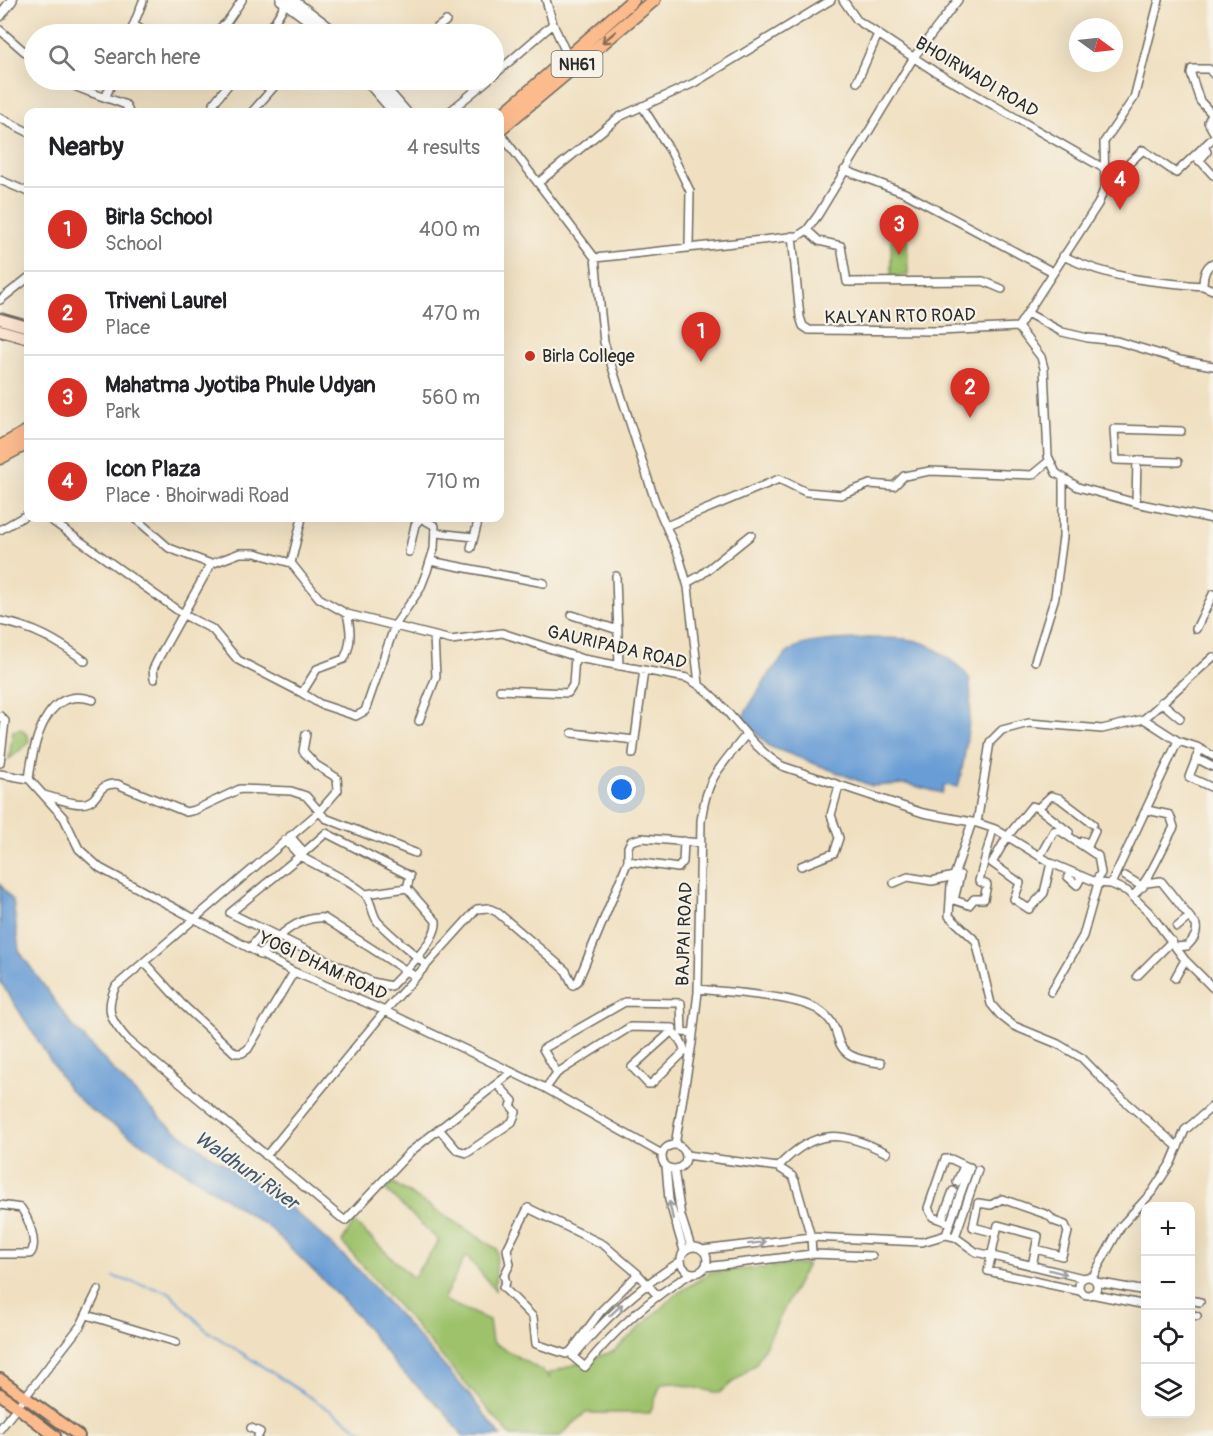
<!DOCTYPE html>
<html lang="en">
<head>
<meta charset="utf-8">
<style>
	:root { --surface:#fff; --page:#f2f2f2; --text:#202124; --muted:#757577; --line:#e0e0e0; --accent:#d93025 }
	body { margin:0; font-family:Pangolin,sans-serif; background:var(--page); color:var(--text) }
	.controls { position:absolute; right:18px; bottom:18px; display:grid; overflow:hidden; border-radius:12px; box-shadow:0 6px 24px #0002 }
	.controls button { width:54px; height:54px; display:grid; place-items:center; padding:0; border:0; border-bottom:2px solid var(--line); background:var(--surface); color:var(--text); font:30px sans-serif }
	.compass { position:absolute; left:1069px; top:18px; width:54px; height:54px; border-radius:50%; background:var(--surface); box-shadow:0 6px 24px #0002; rotate:105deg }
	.you { position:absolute; left:622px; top:790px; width:21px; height:21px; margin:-15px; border:4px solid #fff; border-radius:50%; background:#1a73e8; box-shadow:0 0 0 9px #1a73e833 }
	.badge { display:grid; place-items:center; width:39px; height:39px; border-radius:50%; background:var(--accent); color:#fff; font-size:20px; font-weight:700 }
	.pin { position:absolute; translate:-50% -50px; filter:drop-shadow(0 2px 3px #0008) }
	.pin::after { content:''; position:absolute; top:32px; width:21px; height:18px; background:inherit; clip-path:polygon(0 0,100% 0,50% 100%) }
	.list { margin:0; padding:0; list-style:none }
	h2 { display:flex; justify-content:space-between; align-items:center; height:78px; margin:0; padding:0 24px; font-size:26px }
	h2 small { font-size:20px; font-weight:400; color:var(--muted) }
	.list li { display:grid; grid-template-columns:39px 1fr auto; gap:18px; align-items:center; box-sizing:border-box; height:84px; padding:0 24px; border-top:2px solid var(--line) }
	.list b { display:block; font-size:22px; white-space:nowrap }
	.list p { margin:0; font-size:20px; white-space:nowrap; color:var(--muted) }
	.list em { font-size:20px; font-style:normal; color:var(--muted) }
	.icon { flex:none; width:33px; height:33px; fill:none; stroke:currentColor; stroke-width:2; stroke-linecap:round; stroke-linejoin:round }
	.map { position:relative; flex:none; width:1213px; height:1436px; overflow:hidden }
	.search { position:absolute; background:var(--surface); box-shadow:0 6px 24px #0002; left:24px; top:24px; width:480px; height:66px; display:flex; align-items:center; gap:15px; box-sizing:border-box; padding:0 21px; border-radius:33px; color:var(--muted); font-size:22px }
	.panel { position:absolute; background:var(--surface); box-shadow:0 6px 24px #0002; left:24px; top:108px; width:480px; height:414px; border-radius:12px }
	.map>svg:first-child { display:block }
	.green { fill:#9ec26c; stroke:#64764c; stroke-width:1.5 }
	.water { fill:#699dd5; stroke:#4a6480; stroke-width:1.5 }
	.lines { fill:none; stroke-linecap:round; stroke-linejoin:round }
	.stream { stroke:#699dd5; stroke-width:2 }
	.minor-casing { stroke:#706a60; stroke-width:10 }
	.tertiary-casing { stroke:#706a60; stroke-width:12 }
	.secondary-casing { stroke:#706a60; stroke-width:14 }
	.primary-casing { stroke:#706a60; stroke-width:14 }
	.trunk-casing { stroke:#706a60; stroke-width:15 }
	.minor { stroke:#fff; stroke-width:7 }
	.tertiary { stroke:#fff; stroke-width:9 }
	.secondary { stroke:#fde4d1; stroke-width:10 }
	.primary { stroke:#fbbb8d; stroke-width:10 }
	.trunk { stroke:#fbbb8d; stroke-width:12 }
	.oneway { stroke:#896c57 }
	.oneway2 { stroke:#a0a0a0 }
	.poi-dot { fill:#c8321e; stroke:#f7f3e8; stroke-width:2 }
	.labels { text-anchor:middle; stroke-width:4.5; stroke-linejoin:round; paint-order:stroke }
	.shield { fill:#f7f3e8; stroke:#686764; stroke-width:1.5 }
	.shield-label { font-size:16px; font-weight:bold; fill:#2b2b2b }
	.street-label { font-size:18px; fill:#2b2b2b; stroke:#f7f3e8 }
	.poi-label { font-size:18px; fill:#2b2b2b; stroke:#f7f3e8; text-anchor:start }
	.water-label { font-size:20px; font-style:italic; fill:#44596f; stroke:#f7f3e8 }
</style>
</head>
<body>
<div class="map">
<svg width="1213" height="1436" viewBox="0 0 1213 1436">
	<rect width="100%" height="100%" fill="#f7f3e8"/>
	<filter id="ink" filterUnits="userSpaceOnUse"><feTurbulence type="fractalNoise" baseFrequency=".0167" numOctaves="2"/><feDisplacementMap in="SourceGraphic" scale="12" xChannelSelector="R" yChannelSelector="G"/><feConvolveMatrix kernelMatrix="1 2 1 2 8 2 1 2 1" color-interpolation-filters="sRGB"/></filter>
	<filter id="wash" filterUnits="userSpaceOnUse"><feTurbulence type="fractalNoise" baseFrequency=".008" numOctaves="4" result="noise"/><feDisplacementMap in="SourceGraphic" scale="24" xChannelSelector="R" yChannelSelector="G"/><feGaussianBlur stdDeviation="1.35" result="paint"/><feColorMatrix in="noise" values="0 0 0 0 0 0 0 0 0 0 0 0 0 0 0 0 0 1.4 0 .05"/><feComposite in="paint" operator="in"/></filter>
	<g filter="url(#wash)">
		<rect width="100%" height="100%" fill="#f0e0c1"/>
		<path class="green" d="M907,229L908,275L891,277V235Z
			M21,729L28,736L29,743L9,759L13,731Z
			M393,1183L497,1249L495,1290L466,1255L443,1300L489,1320L492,1342L544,1372L551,1379L547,1374L614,1351L675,1295L711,1272L807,1264L756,1364L719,1393L674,1383L661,1384L650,1413H585L560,1436H511L342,1242L354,1222L413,1278L439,1241L386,1190Z"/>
		<path class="water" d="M869,638C885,639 905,637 920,642C932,645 961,666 968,677C976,692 963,769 958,787L944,785L942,793L907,784L872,786L769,746L742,718C755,697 772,665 791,650C804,639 851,640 869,638Z
			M0,884L13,901L19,951L72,1025L127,1085L167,1124L213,1157L274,1193L355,1266L467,1392L501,1436H463L444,1411L398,1368L351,1308L270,1228L88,1108L68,1088L0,981Z"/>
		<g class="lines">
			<path class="stream" d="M114,1277L169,1292L206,1330L370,1436"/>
		</g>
	</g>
	<g filter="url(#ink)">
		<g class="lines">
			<defs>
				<path id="minor" d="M546,0L553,24L568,57
					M843,0L857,20L934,71L1105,169
					M134,25L148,34
					M0,30L34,60
					M130,34L143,1
					M213,34L227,22L242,0
					M267,34L288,0
					M429,34L446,21
					M1213,74L1209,69H1192L1191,74L1200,101L1212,114L1208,122L1213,131
					M494,75L553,24
					M62,80C83,92 104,96 126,105L129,112
					M257,80L271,90
					M857,82L878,34
					M106,96L113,80
					M213,104L232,80
					M642,106L671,152L690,191L689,246
					M252,112L280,80
					M449,112L488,80
					M0,118L28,132
					M500,133L595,258L604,342L655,501L679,556L688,587L699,684
					M1195,155L1213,175
					M1199,161L1207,152L1204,146
					M844,170L905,193L1053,272
					M0,180L28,192
					M538,183L619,117L694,83L831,0
					M1105,186L1143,150L1176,173L1213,138
					M807,230L819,241L841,246L847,282L983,281L1002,289
					M792,236L800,317L803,326L809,330L940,331L1018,327
					M1063,256C1112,279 1150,282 1203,286L1213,290
					M595,258L798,236L807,230L818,215L914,57L958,0
					M1203,286C1203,278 1205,267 1213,263
					M0,300L28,278
					M1027,313L1062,332L1088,338L1117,341L1180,360L1213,366
					M1018,327L1098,204L1105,187L1104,142L1134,98L1159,0
					M1018,327L1041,357L1044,368L1048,456L1056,473L1078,487L1136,503L1213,519
					M1178,462L1116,460L1114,429L1181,431
					M1136,503L1137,460
					M48,518L184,615L212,629L238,660L302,693L317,669L344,659C352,644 351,630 347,614
					M135,518L169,548L211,564L240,553H255L291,563L319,598L347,614L451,640L502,633L583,659L687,678C727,698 743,743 782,766L923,813L977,823L995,829L1051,863L1098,883L1111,884L1127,891L1150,913L1185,960L1213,988
					M666,526L779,479L806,492L841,495L870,484L894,486L904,476L930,471L1032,475L1049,461
					M0,530L28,514
					M437,533L474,537
					M471,548L479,518
					M409,552L415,525L421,518
					M430,561L544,583
					M291,563L302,518
					M616,576L619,666
					M687,583L701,575L751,535
					M572,615L618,630
					M0,621C34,627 58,641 85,661
					M1196,629L1213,594
					M1035,661L1055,597L1063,537V479
					M154,679L153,669L158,659L211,564
					M500,690L568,693L573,685L575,656
					M302,693L320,704L356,716L365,711L395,625L420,589L427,571L434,549L435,526L421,518
					M1161,702L1180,718
					M0,716L5,721L0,763
					M419,721L436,677L434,637
					M572,733L635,740
					M306,734L303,751L316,765L337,778L338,790L319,812L116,986C104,1010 111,1021 128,1040L345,1221L410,1152L512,1072
					M1178,741L1197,747L1213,756
					M1200,749L1189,777L1213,788
					M633,754L644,670
					M1196,758L1213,767
					M0,774L29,779L64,818L79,849L100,868L292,971L385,1011L543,1087L662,1154
					M29,779C33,745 45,684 93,700
					M44,795C56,798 75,806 86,803C101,799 96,783 117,784L186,812L195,810L240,789L291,791L306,796L325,818L415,853
					M1038,808L1069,832
					M972,822L951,885L949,916L976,941L991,1004L1001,1016L1014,1026L1058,1044L1082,1058L1118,1095L1178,1147
					M977,823L990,742L1002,730L1029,723L1102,729L1144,719L1213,657
					M290,836L304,852
					M285,840L300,856L326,833L410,876L407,888L366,894
					M1083,841L1089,844L1095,831
					M1040,856L1054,831L1059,830L1098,856L1101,873L1095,882
					M628,861L678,868L683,862L684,841
					M1051,863L1044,893L1029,909L1014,899L1020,883L992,863L1007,837L1032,806L1038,808L1051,796L1059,798L1093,824
					M801,866L834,853L839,838L831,815L839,786
					M1070,871L1068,877L1077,885L1082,876
					M960,875L954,900L969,905L974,899H984L987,885L979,881L993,829
					M1125,876L1143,887
					M894,883L908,877L932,881L954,876
					M1147,883L1161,881L1196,925C1198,934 1193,940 1187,946L1176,947
					M1111,884L1178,741L1144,719
					M407,888L436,921C438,940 404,972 391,986L372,982L230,913L300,856C320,868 346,878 364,893C372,899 371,914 378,922C392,937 411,951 426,965
					M1133,896C1151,878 1161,850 1174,827L1170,815L1147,810
					M1177,927L1189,917
					M250,948L265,930
					M260,955C277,937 298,916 324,918L416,977
					M144,962L182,1004L235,1053H242L248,1049L294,972
					M1137,976L1172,941
					M1175,978L1185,960
					M698,989C729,993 796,995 820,1011C851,1032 820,1056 881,1063
					M1051,992L1083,936L1098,883
					M670,1028C675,1035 685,1043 684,1052L651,1084H648L632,1067L672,1031
					M557,1073L630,1027L673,1028
					M546,1088L557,1073L543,1049L625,1002L681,1003L682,1032L693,1033
					M439,1129L457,1150L467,1153L512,1122L516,1112L511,1106L513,1101L497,1084
					M662 1157a12 12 0 1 1 24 0a12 12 0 1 1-24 0Z
					M675,1145L692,1043L698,992L701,821C707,777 718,770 745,736
					M686,1155L778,1167C815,1127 842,1131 887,1153
					M266,1156L385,1011L477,909L488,908L497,912L566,971L573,985L578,981L628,861V847L631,841L642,838L701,843
					M666,1166L669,1200L684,1251
					M778,1167L792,1176L795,1181L811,1237L812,1254
					M674,1169L681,1216L691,1247
					M957,1182L964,1166
					M0,1205L21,1208C28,1218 39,1244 30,1254H0
					M942,1220L953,1191
					M950,1223L933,1217L928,1208L945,1159H951L970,1168
					M996,1233L973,1227L978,1203L991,1205L1002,1199L1048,1215L1054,1221L1065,1225L1068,1232L1062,1256L1036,1249
					M946,1235L970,1167
					M955,1237L978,1170
					M681 1260a13 13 0 1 1 26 0a13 13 0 1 1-26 0Z
					M702,1250L811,1237L922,1242L946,1235L955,1237L976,1252L1083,1278
					M681,1261C638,1288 604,1318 573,1357L585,1367C616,1328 650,1298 692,1273
					M1032,1266L1038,1236L998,1225L988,1271L1080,1291
					M705,1267L812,1254L872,1256
					M638,1274L604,1245L528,1208L507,1249L510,1264L504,1276L506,1282L503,1287L533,1317L536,1344L566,1354L571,1351L601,1311L638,1274L657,1295
					M1079 1286a9 9 0 1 1 18 0a9 9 0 1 1-18 0Z
					M1092,1278L1121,1226L1152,1192L1171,1163L1185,1130L1213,1106
					M1096,1282L1146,1291
					M1091,1294L1146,1305
					M1190,1300L1200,1302
					M1190,1314L1197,1316
					M87,1315L176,1342
					M251,1428L260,1432L258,1436
					M0,1429L81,1325L98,1290"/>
				<path id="tertiary" d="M281,0L327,34
					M293,0L338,34
					M0,16L12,0
					M366,80L394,112
					M378,80L406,112"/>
				<path id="secondary" d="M0,319L28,327
					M0,330L28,338"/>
				<path id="primary" d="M0,1379L79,1436
					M0,1394L55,1436"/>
				<path id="trunk" d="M500,117L633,0
					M500,129L654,0
					M0,447L28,431
					M0,458L28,443"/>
			</defs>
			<use href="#minor" class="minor-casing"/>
			<use href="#tertiary" class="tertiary-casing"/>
			<use href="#secondary" class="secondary-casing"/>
			<use href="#primary" class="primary-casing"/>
			<use href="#trunk" class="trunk-casing"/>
			<use href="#minor" class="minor"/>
			<use href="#tertiary" class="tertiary"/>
			<use href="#secondary" class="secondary"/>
			<use href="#primary" class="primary"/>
			<use href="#trunk" class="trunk"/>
		</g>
		<defs><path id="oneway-shaft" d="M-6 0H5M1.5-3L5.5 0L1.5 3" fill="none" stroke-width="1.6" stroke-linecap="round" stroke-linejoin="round" transform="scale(1.5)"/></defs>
		<use class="oneway" href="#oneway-shaft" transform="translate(609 37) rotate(140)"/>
		<g class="oneway2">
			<use href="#oneway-shaft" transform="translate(671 1210) rotate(-102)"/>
			<use href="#oneway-shaft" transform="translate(757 1243) rotate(-7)"/>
			<use href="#oneway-shaft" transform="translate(1058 1272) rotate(14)"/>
			<use href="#oneway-shaft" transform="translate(616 1310) rotate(-43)"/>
		</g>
	</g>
	<circle class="poi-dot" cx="530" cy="356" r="6"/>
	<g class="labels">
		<rect class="shield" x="551.5" y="51" width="51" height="26" rx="4.5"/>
		<g class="shield-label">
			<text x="577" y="70">NH61</text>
		</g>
		<g class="street-label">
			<text transform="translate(977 77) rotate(31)" y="6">BHOIRWADI ROAD</text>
			<text transform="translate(900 316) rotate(-1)" y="6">KALYAN RTO ROAD</text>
			<text transform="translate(617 647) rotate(13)" y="6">GAURIPADA ROAD</text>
			<text transform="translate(684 934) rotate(-88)" y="6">BAJPAI ROAD</text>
			<text transform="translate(323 966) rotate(25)" y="6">YOGI DHAM ROAD</text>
		</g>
		<g class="poi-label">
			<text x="542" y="362">Birla College</text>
		</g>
		<g class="water-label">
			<text transform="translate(247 1170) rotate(35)" y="7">Waldhuni River</text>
		</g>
	</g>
</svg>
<div class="controls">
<button>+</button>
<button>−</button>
<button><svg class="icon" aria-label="locate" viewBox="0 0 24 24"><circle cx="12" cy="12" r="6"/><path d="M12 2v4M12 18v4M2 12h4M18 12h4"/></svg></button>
<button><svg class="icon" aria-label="layers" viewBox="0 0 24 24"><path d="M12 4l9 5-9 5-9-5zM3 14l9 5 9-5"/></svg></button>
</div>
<svg class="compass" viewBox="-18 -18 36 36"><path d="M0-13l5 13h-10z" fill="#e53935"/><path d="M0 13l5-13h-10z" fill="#757577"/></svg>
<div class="you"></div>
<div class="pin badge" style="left:701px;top:362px">1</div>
<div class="pin badge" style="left:970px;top:418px">2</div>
<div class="pin badge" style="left:899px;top:255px">3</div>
<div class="pin badge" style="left:1120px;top:210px">4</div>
<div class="search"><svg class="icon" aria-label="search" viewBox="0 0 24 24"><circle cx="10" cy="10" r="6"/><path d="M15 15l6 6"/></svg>Search here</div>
<section class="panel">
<h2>Nearby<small>4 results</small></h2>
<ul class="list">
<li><span class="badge">1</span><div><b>Birla School</b><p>School</p></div><em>400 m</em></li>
<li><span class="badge">2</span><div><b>Triveni Laurel</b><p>Place</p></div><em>470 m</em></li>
<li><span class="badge">3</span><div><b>Mahatma Jyotiba Phule Udyan</b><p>Park</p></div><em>560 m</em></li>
<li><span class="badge">4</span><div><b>Icon Plaza</b><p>Place · Bhoirwadi Road</p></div><em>710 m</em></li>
</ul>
</section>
</div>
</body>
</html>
